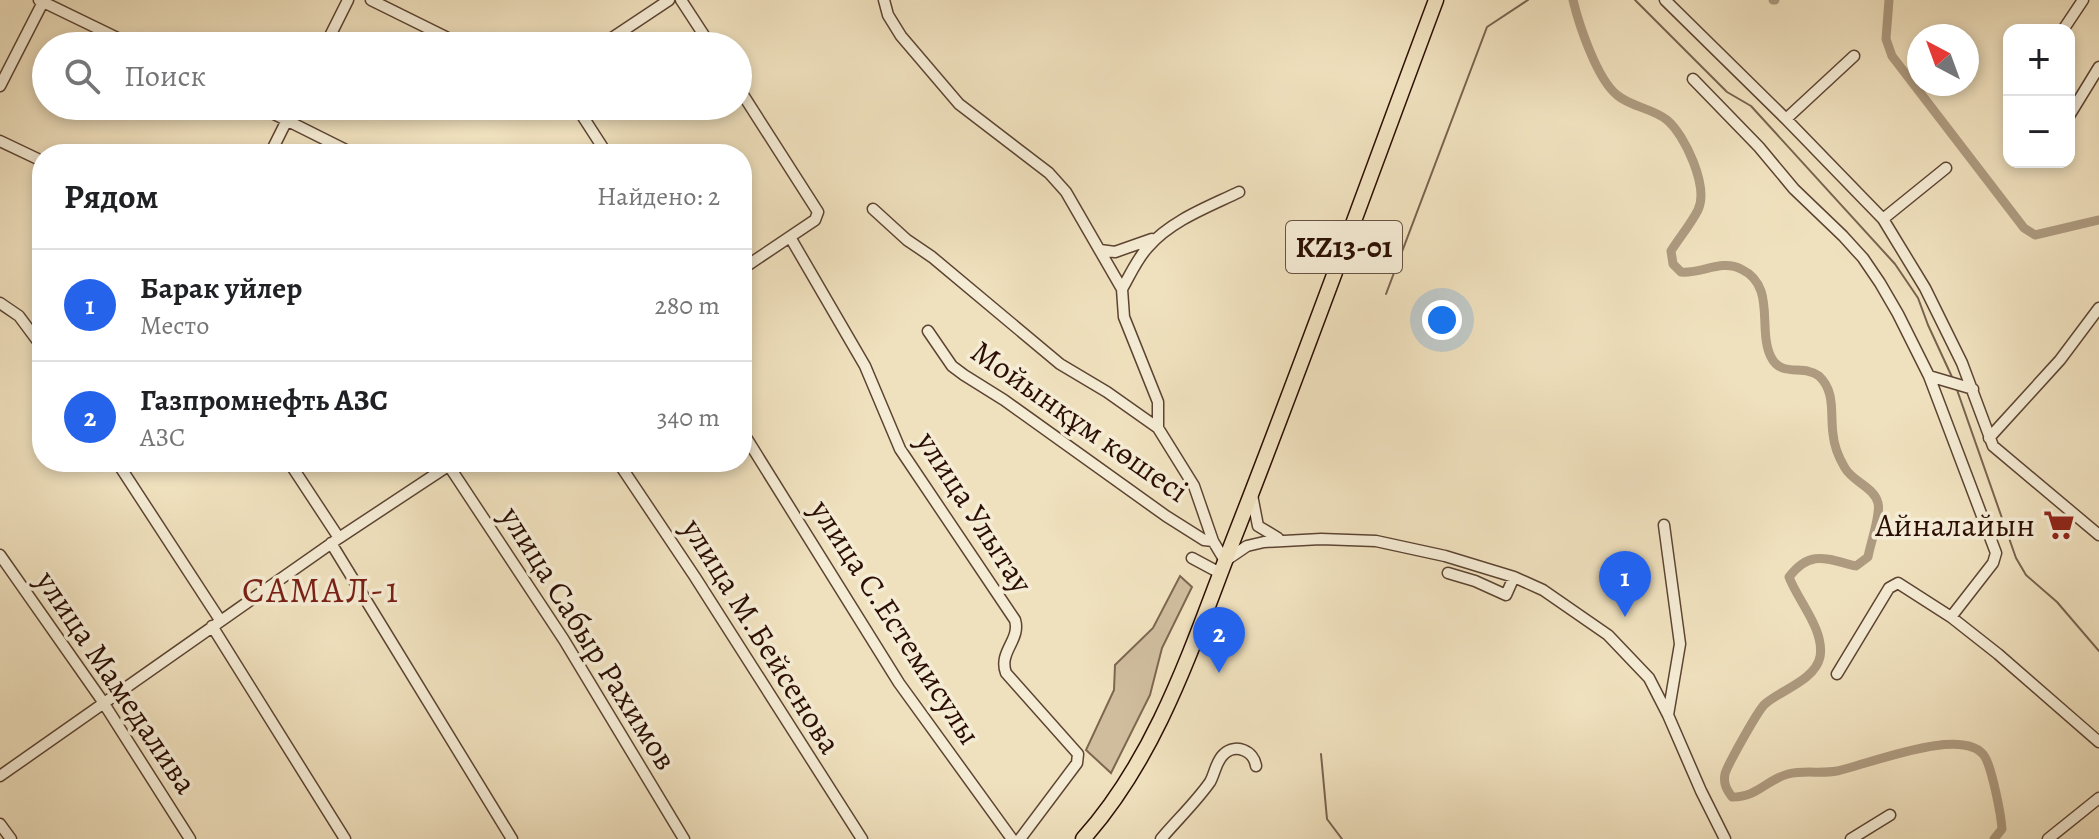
<!DOCTYPE html>
<html lang="ru">
<head>
<meta charset="utf-8">
<style>
	:root { --surface:#fff; --page:#f6f6f6; --text:#202124; --muted:#757577; --line:#e0e0e0; --accent:#2563eb }
	body { margin:0; font-family:Alegreya,serif; background:var(--page); color:var(--text) }
	.controls { position:absolute; right:24px; top:24px; display:grid; overflow:hidden; border-radius:16px; box-shadow:0 4px 12px #0003 }
	.controls button { width:72px; height:72px; display:grid; place-items:center; padding:0; border:0; border-bottom:2px solid var(--line); background:var(--surface); color:var(--text); font:40px sans-serif }
	.compass { position:absolute; left:1907px; top:24px; width:72px; height:72px; border-radius:50%; background:var(--surface); box-shadow:0 4px 12px #0003; rotate:319deg }
	.you { position:absolute; left:1442px; top:320px; width:28px; height:28px; margin:-20px; border:6px solid #fff; border-radius:50%; background:#1a73e8; box-shadow:0 0 0 12px #1a73e833 }
	.badge { display:grid; place-items:center; width:52px; height:52px; border-radius:50%; background:var(--accent); color:#fff; font-size:26px; font-weight:700 }
	.pin { position:absolute; translate:-50% -66px; filter:drop-shadow(0 2px 4px #0008) }
	.pin::after { content:''; position:absolute; top:42px; width:28px; height:24px; background:inherit; clip-path:polygon(0 0,100% 0,50% 100%) }
	.list { margin:0; padding:0; list-style:none }
	h2 { display:flex; justify-content:space-between; align-items:center; height:104px; margin:0; padding:0 32px; font-size:34px }
	h2 small { font-size:26px; font-weight:400; color:var(--muted) }
	.list li { display:grid; grid-template-columns:52px 1fr auto; gap:24px; align-items:center; box-sizing:border-box; height:112px; padding:0 32px; border-top:2px solid var(--line) }
	.list b { display:block; font-size:30px; white-space:nowrap }
	.list p { margin:0; font-size:26px; white-space:nowrap; color:var(--muted) }
	.list em { font-size:26px; font-style:normal; color:var(--muted) }
	.icon { flex:none; width:44px; height:44px; fill:none; stroke:currentColor; stroke-width:2; stroke-linecap:round; stroke-linejoin:round }
	.map { position:relative; flex:none; width:2099px; height:839px; overflow:hidden }
	.search { position:absolute; background:var(--surface); box-shadow:0 4px 12px #0003; left:32px; top:32px; width:720px; height:88px; display:flex; align-items:center; gap:20px; box-sizing:border-box; padding:0 28px; border-radius:44px; color:var(--muted); font-size:30px }
	.panel { position:absolute; background:var(--surface); box-shadow:0 4px 12px #0003; left:32px; top:144px; width:720px; height:328px; border-radius:32px }
	.map>svg:first-child { display:block }
	.green { fill:#cfbd9e; stroke:#7e6651; stroke-width:2 }
	.lines { fill:none; stroke-linecap:round; stroke-linejoin:round }
	.stream { stroke:#79624e; stroke-width:2 }
	.canal { stroke:#ad9a7f; stroke-width:9 }
	.minor-casing { stroke:#5d4432; stroke-width:13 }
	.highway-casing { stroke:#2c0f04; stroke-width:17 }
	.minor { stroke:#f5ecd5; stroke-width:10 }
	.highway { stroke:#f0e1be; stroke-width:14 }
	.labels { text-anchor:middle; stroke-width:7; stroke-linejoin:round; paint-order:stroke }
	.shield { fill:#f5ecd5; stroke:#685143; stroke-width:2 }
	.shield-label { font-size:30px; font-weight:bold; fill:#2c0f04 }
	.street-label { font-size:32px; fill:#2c0f04; stroke:#f5ecd5 }
	.poi-label { font-size:32px; fill:#2c0f04; stroke:#f5ecd5; text-anchor:end }
	.quarter-label { font-size:36px; letter-spacing:2px; fill:#7a1f14; stroke:#f5ecd5 }
</style>
</head>
<body>
<div class="map">
<svg width="2099" height="839" viewBox="0 0 2099 839">
	<rect width="100%" height="100%" fill="#f0e1be"/>
	<filter id="stains"><feTurbulence type="fractalNoise" baseFrequency=".0025" numOctaves="4"/><feColorMatrix values="0 0 0 0 .2 0 0 0 0 .09 0 0 0 0 .02 0 0 0 .5 -.17"/></filter>
	<radialGradient id="worn" r=".72"><stop offset=".6" stop-color="#630" stop-opacity="0"/><stop offset="1" stop-color="#630" stop-opacity=".3"/></radialGradient>
	<path class="green" d="M1180,576L1192,587L1162,648L1150,695L1111,773L1086,750L1114,690L1115,665L1153,628Z"/>
	<g class="lines">
		<path class="stream" d="M1635,0L1727,92L1751,106L1895,264L1918,298L1928,325L1952,377
			M1386,294L1487,27L1528,0
			M1956,387L2016,558L2026,575L2057,602L2099,651
			M1321,754L1327,819L1342,839"/>
		<path class="canal" d="M1573,0C1579,25 1597,79 1617,95C1631,107 1652,108 1667,120C1685,135 1709,187 1698,210C1691,224 1679,238 1671,251L1673,264L1681,272C1701,274 1722,259 1741,269C1777,286 1757,329 1771,357C1781,378 1804,364 1819,376C1836,392 1830,414 1833,434C1834,446 1839,458 1845,468C1853,482 1874,487 1878,503C1881,514 1870,545 1868,557L1856,566C1827,559 1810,549 1789,577C1798,601 1825,630 1820,657C1815,680 1781,690 1765,704C1758,710 1727,766 1725,774C1723,784 1727,790 1732,797C1758,797 1766,780 1788,774C1804,770 1821,774 1837,771C1867,765 1965,724 1985,757C1992,769 2001,814 2002,829L1994,839
			M1773,0H1775
			M1889,0L1886,39L1892,56L2024,228L2035,235L2099,220"/>
		<defs>
			<path id="minor" d="M39,0L134,46
				M371,0L464,46
				M681,0L711,46
				M884,0L888,15L901,36L959,104L1049,173L1066,192L1122,289L1124,317L1158,402V428
				M1665,0L1786,119L1883,219L1925,288L1962,363L1993,446L2099,535
				M2063,30L2083,0
				M325,46L348,0
				M600,46L669,0
				M1693,79L1759,147L1794,189L1843,236L1863,258L1880,283L1898,314L1929,376L1996,553L1993,563L1951,617
				M0,86L44,0
				M738,87L818,212L815,220L742,269
				M258,106L354,154
				M576,106L607,154
				M2069,116L2099,67
				M1786,119L1854,56
				M0,141L42,161
				M270,154L294,106
				M873,209L907,240L932,257L1060,364L1107,392L1158,428L1194,486L1213,541L1225,561L1247,546L1264,542L1321,539L1376,541L1445,556L1514,577L1543,590L1608,635L1649,678L1668,715L1701,791L1725,839
				M1883,219L1946,168
				M790,237L865,366L900,449L1015,620C1021,640 998,652 1006,673L1078,754L1077,763L1020,839
				M1100,250L1115,252L1152,239
				M1122,289C1130,275 1137,259 1148,247C1172,220 1208,207 1239,192
				M0,303L19,316L42,347
				M928,331L952,366L964,375L1004,400L1166,516L1204,540L1213,541
				M1929,376L1973,389
				M742,431L899,683L1012,839
				M1989,438L2060,360L2099,308
				M117,462L220,620
				M289,462L339,538
				M618,462L695,577L862,839
				M449,466L564,640L684,839
				M1252,495L1258,526L1278,538
				M1664,525L1680,644L1668,715
				M331,543L512,839
				M0,555L101,699L190,839
				M1192,558L1220,573
				M1448,573L1475,581L1506,595L1514,577
				M212,626L345,839
				M1837,674L1889,588L1898,583L1951,617L1998,654L2099,742
				M0,776L339,538L454,462
				M0,824L11,839
				M1161,839C1177,820 1196,802 1210,782C1215,773 1216,761 1224,754C1236,743 1254,751 1256,766
				M1851,839L1890,815
				M2048,839L2099,798"/>
			<path id="highway" d="M1083,839C1159,754 1193,643 1234,538C1304,360 1369,179 1436,0"/>
		</defs>
		<use href="#minor" class="minor-casing"/>
		<use href="#highway" class="highway-casing"/>
		<use href="#minor" class="minor"/>
		<use href="#highway" class="highway"/>
	</g>
	<defs>
		<symbol id="supermarket-bare" viewBox="-9 -9 18 18"><path d="M-6-5.5h2.5l.6 2H6L4.5 2H-2.5L-4.4-4H-6ZM-1.5 3.2a1.3 1.3 0 1 0 .1 0ZM3 3.2a1.3 1.3 0 1 0 .1 0Z" fill="#8f2418" stroke="#f5ecd5" stroke-width="2.5" paint-order="stroke"/></symbol>
	</defs>
	<g fill-rule="evenodd">
		<use href="#supermarket-bare" x="2037" y="503" width="44" height="44"/>
	</g>
	<g class="labels">
		<rect class="shield" x="1286" y="221" width="116" height="52" rx="6"/>
		<g class="shield-label">
			<text x="1344" y="257">KZ13-01</text>
		</g>
		<g class="street-label">
			<text transform="translate(1080 421) rotate(35)" y="11">Мойынқұм көшесі</text>
			<text transform="translate(975 512) rotate(57)" y="11">улица Улытау</text>
			<text transform="translate(896 622) rotate(57)" y="11">улица С.Естемисулы</text>
			<text transform="translate(762 636) rotate(58)" y="11">улица М.Бейсенова</text>
			<text transform="translate(589 638) rotate(58)" y="11">улица Сабыр Рахимов</text>
			<text transform="translate(117 682) rotate(56)" y="11">улица Мамедалива</text>
		</g>
		<g class="poi-label">
			<text x="2035" y="536">Айналайын</text>
		</g>
		<g class="quarter-label">
			<text x="321" y="602">САМАЛ-1</text>
		</g>
	</g>
	<rect width="100%" height="100%" filter="url(#stains)"/>
	<rect width="100%" height="100%" fill="url(#worn)"/>
</svg>
<div class="controls">
<button>+</button>
<button>−</button>
</div>
<svg class="compass" viewBox="-18 -18 36 36"><path d="M0-13l5 13h-10z" fill="#e53935"/><path d="M0 13l5-13h-10z" fill="#757577"/></svg>
<div class="you"></div>
<div class="pin badge" style="left:1625px;top:617px">1</div>
<div class="pin badge" style="left:1219px;top:673px">2</div>
<div class="search"><svg class="icon" aria-label="search" viewBox="0 0 24 24"><circle cx="10" cy="10" r="6"/><path d="M15 15l6 6"/></svg>Поиск</div>
<section class="panel">
<h2>Рядом<small>Найдено: 2</small></h2>
<ul class="list">
<li><span class="badge">1</span><div><b>Барак уйлер</b><p>Место</p></div><em>280 m</em></li>
<li><span class="badge">2</span><div><b>Газпромнефть АЗС</b><p>АЗС</p></div><em>340 m</em></li>
</ul>
</section>
</div>
</body>
</html>
